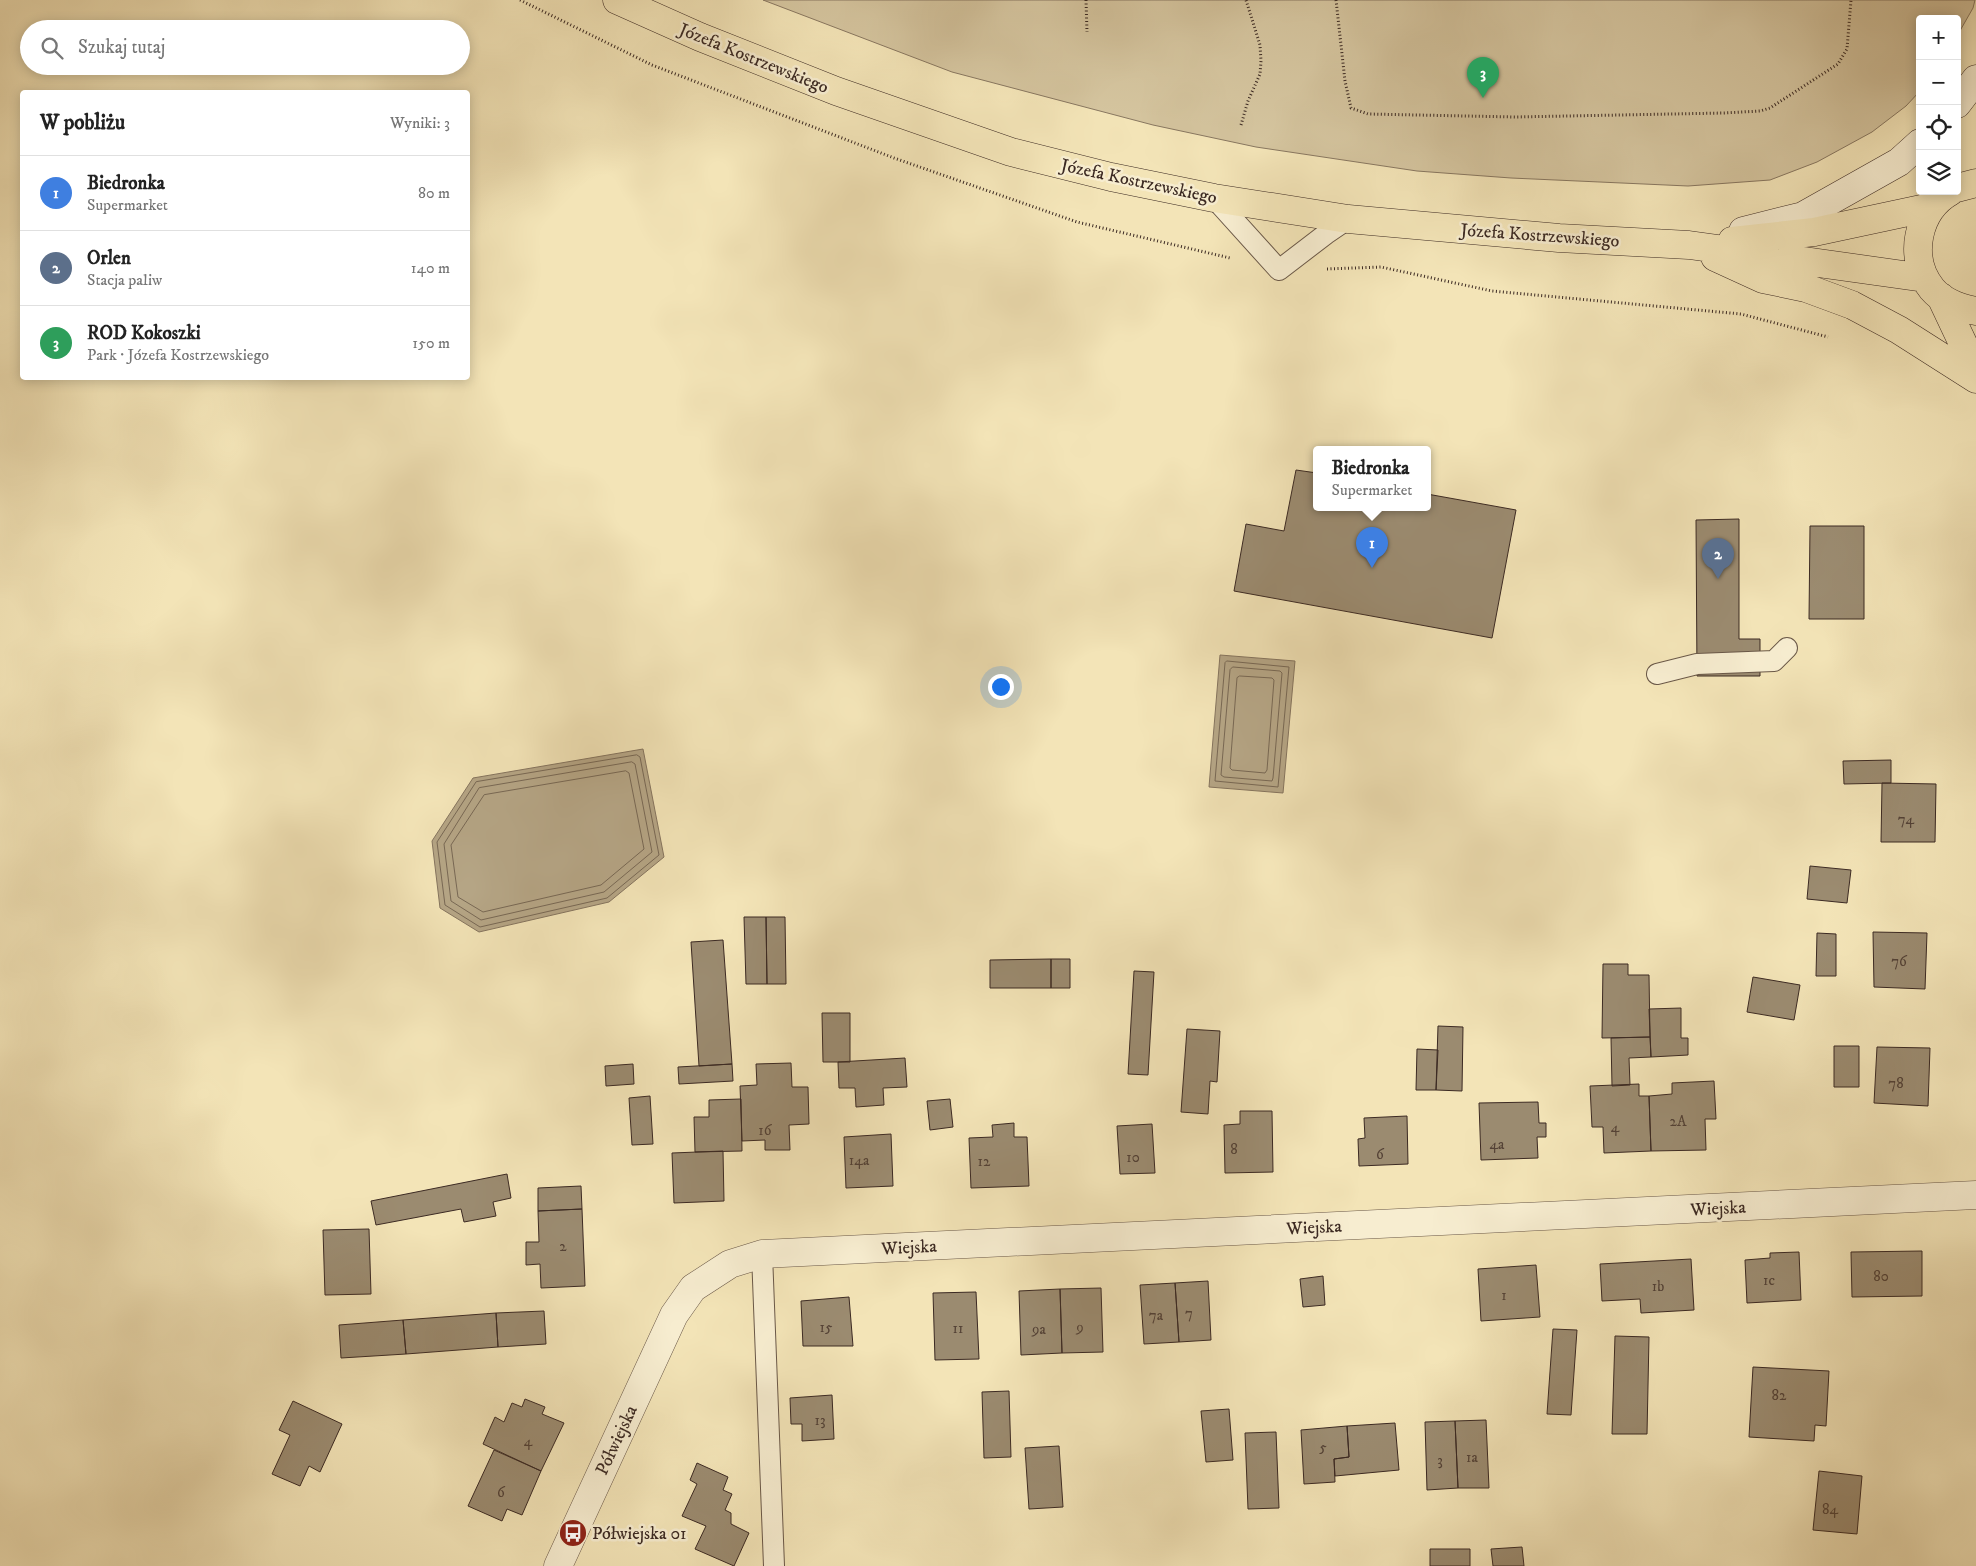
<!DOCTYPE html>
<html lang="pl">
<head>
<meta charset="utf-8">
<style>
	:root { --surface:#fff; --page:#f6f6f6; --text:#222; --muted:#767676; --line:#e0e0e0; --accent:#db2777 }
	body { margin:0; font-family:"IM FELL DW Pica",serif; background:var(--page); color:var(--text) }
	.controls { position:absolute; right:15px; top:15px; display:grid; overflow:hidden; border-radius:5px; box-shadow:0 2px 12px #0003 }
	.controls button { width:45px; height:45px; display:grid; place-items:center; padding:0; border:0; border-bottom:1px solid var(--line); background:var(--surface); color:var(--text); font:25px sans-serif }
	.you { position:absolute; left:1000px; top:686px; width:18px; height:18px; margin:-12px; border:4px solid #fff; border-radius:50%; background:#1a73e8; box-shadow:0 0 0 8px #1a73e833 }
	.badge { display:grid; place-items:center; width:32px; height:32px; border-radius:50%; background:var(--accent); color:#fff; font-size:16px; font-weight:700 }
	.pin { position:absolute; translate:-50% -41px; filter:drop-shadow(0 1px 2px #0008) }
	.pin::after { content:''; position:absolute; top:26px; width:18px; height:15px; background:inherit; clip-path:polygon(0 0,100% 0,50% 100%) }
	.popup { position:absolute; left:1313px; top:446px; width:118px; height:65px; box-sizing:border-box; display:grid; place-content:center; border-radius:5px; background:var(--surface); filter:drop-shadow(0 1px 4px #0005); font-size:16px; white-space:nowrap; color:var(--muted) }
	.popup b { font-size:19px; color:var(--text) }
	.popup::after { content:''; position:absolute; left:50%; top:100%; margin-left:-10px; border:10px solid transparent; border-top-color:var(--surface) }
	.list { margin:0; padding:0; list-style:none }
	h2 { display:flex; justify-content:space-between; align-items:center; height:65px; margin:0; padding:0 20px; font-size:21px }
	h2 small { font-size:16px; font-weight:400; color:var(--muted) }
	.list li { display:grid; grid-template-columns:32px 1fr auto; gap:15px; align-items:center; box-sizing:border-box; height:75px; padding:0 20px; border-top:1px solid var(--line) }
	.list b { display:block; font-size:19px; white-space:nowrap }
	.list p { margin:0; font-size:16px; white-space:nowrap; color:var(--muted) }
	.list em { font-size:16px; font-style:normal; color:var(--muted) }
	.icon { flex:none; width:28px; height:28px; fill:none; stroke:currentColor; stroke-width:2; stroke-linecap:round; stroke-linejoin:round }
	.map { position:relative; flex:none; width:1976px; height:1566px; overflow:hidden }
	.search { position:absolute; background:var(--surface); box-shadow:0 2px 12px #0003; left:20px; top:20px; width:450px; height:55px; display:flex; align-items:center; gap:12px; box-sizing:border-box; padding:0 18px; border-radius:28px; color:var(--muted); font-size:19px }
	.panel { position:absolute; background:var(--surface); box-shadow:0 2px 12px #0003; left:20px; top:90px; width:450px; height:290px; border-radius:5px }
	.map>svg:first-child { display:block }
	.green { fill:#d4c49e; stroke:#887760 }
	.water { fill:#b5a585; stroke:#85745e }
	.lines { fill:none; stroke-linecap:round; stroke-linejoin:round }
	.shore { stroke:#786854; stroke-width:1 }
	.building { fill:#9b8b70; stroke:#3c2a23 }
	.lane-casing { stroke:#6a5848; stroke-width:22 }
	.street-casing { stroke:#6a5848; stroke-width:29 }
	.secondary-casing { stroke:#3c2a23; stroke-width:29 }
	.primary-casing { stroke:#3c2a23; stroke-width:29 }
	.path { stroke:#3c2a23; stroke-width:3; stroke-dasharray:1 2.5; stroke-linecap:butt }
	.lane { stroke:#f7edd0; stroke-width:20 }
	.street { stroke:#f7edd0; stroke-width:28 }
	.secondary { stroke:#f7edd0; stroke-width:28 }
	.primary { stroke:#f3e4b7; stroke-width:28 }
	.labels { text-anchor:middle; stroke-width:5; stroke-linejoin:round; paint-order:stroke }
	.number-label { font-size:15px; fill:#544236 }
	.street-label { font-size:18px; fill:#3c2a23; stroke:#f7edd0 }
	.poi-label { font-size:18px; fill:#3c2a23; stroke:#f7edd0; text-anchor:start }
</style>
</head>
<body>
<div class="map">
<svg width="1976" height="1566" viewBox="0 0 1976 1566">
	<rect width="100%" height="100%" fill="#f3e4b7"/>
	<filter id="stains"><feTurbulence type="fractalNoise" baseFrequency=".004" numOctaves="4"/><feColorMatrix values="0 0 0 0 .2 0 0 0 0 .09 0 0 0 0 .02 0 0 0 .5 -.17"/></filter>
	<radialGradient id="worn" r=".72"><stop offset=".6" stop-color="#630" stop-opacity="0"/><stop offset="1" stop-color="#630" stop-opacity=".3"/></radialGradient>
	<path class="green" d="M763,0H1975L1973,8L1957,36V19H1920V91L1906,106L1872,132L1817,162L1770,180L1688,186L1511,178L1417,171L1256,147L1153,125L952,72Z"/>
	<path class="water" d="M1220,655L1295,661L1283,793L1209,787Z
		M643,749L664,857L609,902L479,932L440,908L432,841L473,778Z"/>
	<g class="lines">
		<path class="shore" d="M1227,661L1289,667L1278,787L1215,781L1225,663Z
			M1233,667L1280,671L1282,673L1273,778L1272,781L1224,777L1221,775L1230,670Z
			M1240,676L1272,678L1274,680L1267,770L1265,773L1232,770L1230,768L1237,678Z
			M637,755L640,757L659,855L607,898L480,927L445,905L437,842L476,782Z
			M632,762L635,764L652,852L604,892L481,920L451,901L444,844L479,788Z
			M626,771L629,773L644,849L601,885L483,912L458,897L451,845L484,795Z"/>
	</g>
	<path class="building" d="M1296,470L1317,473V507H1427V494L1516,510L1492,638L1234,591L1246,524L1284,531Z
		M1739,519V639H1760V676H1697L1696,520Z
		M1810,526H1864V619H1809Z
		M1891,760V783L1844,784L1843,761Z
		M1882,783L1936,784L1935,842H1881Z
		M1810,866L1851,870L1847,903L1807,899Z
		M744,917H766L767,984H746Z
		M766,917H785L786,984H767Z
		M1873,932L1927,933L1925,989L1874,987Z
		M1817,933L1836,934V976H1816Z
		M723,940L732,1064L699,1066L691,942Z
		M1051,959V988H990V960Z
		M1051,959H1070V988H1051Z
		M1603,964H1628V975H1649L1650,1037L1602,1038Z
		M1134,971L1154,972L1148,1075L1128,1074Z
		M1753,977L1800,985L1794,1020L1747,1012Z
		M1681,1008V1038H1688V1055L1651,1057L1649,1009Z
		M822,1013H850V1062H823Z
		M1438,1026L1463,1027L1462,1091L1436,1090Z
		M1187,1029L1220,1031L1217,1082L1210,1081L1208,1114L1181,1112Z
		M1650,1037L1651,1057L1629,1058L1630,1085L1612,1086L1611,1038Z
		M1834,1046H1859V1087H1834Z
		M1877,1047L1930,1048L1928,1106L1874,1103Z
		M1417,1049L1438,1050L1436,1090H1416Z
		M905,1058L907,1087L883,1088L884,1105L856,1107L855,1088H839L838,1062Z
		M791,1063L792,1087H808L809,1124L789,1125L790,1150H765V1140L742,1141L740,1086L757,1085L756,1064Z
		M633,1064L634,1084L606,1086L605,1066Z
		M732,1064L733,1081L679,1084L678,1067Z
		M1714,1081L1716,1119H1705L1706,1150L1651,1151L1649,1096L1672,1094V1083Z
		M1639,1084V1096H1649L1651,1151L1604,1153L1603,1127H1592L1590,1086Z
		M650,1096L653,1144L632,1145L629,1098Z
		M741,1099L742,1151L695,1152L694,1117H709V1100Z
		M950,1099L953,1127L930,1130L927,1101Z
		M1538,1102L1539,1123H1546V1137H1537L1538,1158L1481,1160L1479,1103Z
		M1240,1111H1272L1273,1172L1225,1173L1224,1125L1240,1124Z
		M1407,1116L1408,1164L1359,1166L1358,1139L1365,1138L1364,1118Z
		M1014,1123V1137H1027L1029,1186L971,1188L969,1138L993,1137L992,1125Z
		M1152,1124L1155,1173L1120,1174L1117,1126Z
		M891,1134L893,1186L846,1188L844,1137Z
		M723,1151L724,1201L674,1203L672,1153Z
		M507,1174L511,1198L493,1202L496,1216L464,1222L461,1209L376,1225L371,1201Z
		M581,1186L582,1209L538,1211V1188Z
		M582,1209L585,1286L541,1288L540,1264L526,1265V1242H539L538,1211Z
		M369,1229L371,1294L325,1295L323,1230Z
		M1922,1251V1296L1852,1297L1851,1252Z
		M1799,1252L1801,1300L1747,1303L1745,1260L1770,1258V1253Z
		M1691,1259L1694,1310L1641,1313L1640,1299L1602,1301L1600,1264Z
		M1536,1265L1540,1317L1481,1321L1478,1269Z
		M1323,1276L1325,1305L1303,1307L1300,1279Z
		M1208,1281L1211,1340L1179,1342L1175,1283Z
		M1175,1283L1179,1342L1144,1344L1140,1285Z
		M1101,1288L1103,1352L1062,1353L1060,1289Z
		M1060,1289L1062,1353L1021,1355L1019,1291Z
		M976,1292L979,1359L935,1360L933,1293Z
		M849,1297L853,1346H803L801,1301Z
		M544,1311L546,1344L498,1347L496,1313Z
		M496,1313L498,1347L406,1354L403,1320Z
		M403,1320L406,1354L341,1358L339,1325Z
		M1553,1329L1577,1330L1571,1415L1547,1414Z
		M1615,1336L1649,1337L1647,1434H1612Z
		M1753,1367L1829,1371L1826,1426L1815,1425L1814,1441L1749,1437Z
		M1009,1391L1011,1457L984,1458L982,1392Z
		M832,1395L834,1439L802,1441V1424H791L790,1398Z
		M525,1399L545,1407L542,1414L564,1423L541,1471L483,1444L495,1417L504,1422L512,1403L522,1407Z
		M293,1401L342,1424L320,1472L309,1466L300,1486L272,1474L290,1435L279,1430Z
		M1229,1409L1233,1460L1206,1462L1201,1411Z
		M1486,1420L1489,1488H1458L1455,1421Z
		M1455,1421L1458,1488L1427,1490L1425,1422Z
		M1395,1423L1399,1470L1335,1476L1334,1459L1349,1457L1347,1426Z
		M1347,1426L1349,1457L1334,1459L1335,1482L1304,1484L1301,1430Z
		M1276,1432L1279,1508L1248,1509L1245,1433Z
		M1059,1446L1063,1507L1029,1509L1025,1448Z
		M494,1450L541,1471L522,1515L507,1509L502,1521L468,1506Z
		M697,1463L728,1477L723,1490L732,1494L725,1510L731,1513V1524L749,1533L734,1566L695,1549L706,1526L682,1516L697,1484L690,1480Z
		M1819,1471L1862,1476L1857,1534L1813,1530Z
		M1522,1547L1524,1566H1493L1491,1549Z
		M1430,1549H1470V1566H1430Z"/>
	<g class="lines">
		<defs>
			<path id="lane" d="M1214,198L1279,270L1326,234L1348,219
				M1657,674L1697,664L1774,661L1787,648
				M762,1254L774,1566"/>
			<path id="street" d="M558,1566L674,1315L693,1288L730,1264L762,1254L1976,1195"/>
			<path id="secondary" d="M1957,104L1976,79
				M1743,231L1803,216L1899,162L1920,143"/>
			<path id="primary" d="M617,0L700,37L836,91L1011,152L1111,177L1214,198L1348,219L1559,238L1689,245L1925,278
				M1957,188L1976,183
				M1951,191C1917,210 1907,258 1932,289C1943,302 1960,308 1976,311
				M1732,241L1814,232L1931,207
				M1715,257L1763,279L1806,288L1852,305L1899,330L1976,379
				M1941,297L1976,371"/>
		</defs>
		<use href="#lane" class="lane-casing"/>
		<use href="#street" class="street-casing"/>
		<use href="#secondary" class="secondary-casing"/>
		<use href="#primary" class="primary-casing"/>
		<path class="path" d="M520,0L652,65L894,158L1077,222L1230,258
			M1086,0L1087,32
			M1336,0L1345,81L1351,108L1368,114L1515,117L1724,113L1760,111L1770,108L1838,64L1847,49L1851,0
			M1241,125L1248,101L1260,74L1261,61L1260,45L1246,0
			M1327,269L1381,267L1492,291L1741,314L1828,337"/>
		<use href="#lane" class="lane"/>
		<use href="#street" class="street"/>
		<use href="#secondary" class="secondary"/>
		<use href="#primary" class="primary"/>
	</g>
	<defs>
		<symbol id="bus-disc" viewBox="-11 -11 22 22"><circle r="9.5" fill="#8f2418" stroke="#f7edd0"/><path d="M-5-6H5V4H4V6H2V4H-2V6H-4V4H-5ZM-3.5-4V0h7V-4ZM-3.5 1.2v1.5H-2V1.2ZM2 1.2v1.5H3.5V1.2Z" fill="#fff"/></symbol>
	</defs>
	<g fill-rule="evenodd">
		<use href="#bus-disc" x="557" y="1517" width="32" height="32"/>
	</g>
	<g class="labels">
		<g class="number-label">
			<text x="1906" y="824">74</text>
			<text x="1899" y="966">76</text>
			<text x="1896" y="1088">78</text>
			<text x="1678" y="1126">2A</text>
			<text x="1615" y="1132">4</text>
			<text x="765" y="1135">16</text>
			<text x="1497" y="1149">4a</text>
			<text x="1234" y="1154">8</text>
			<text x="1380" y="1159">6</text>
			<text x="1133" y="1162">10</text>
			<text x="859" y="1165">14a</text>
			<text x="984" y="1166">12</text>
			<text x="563" y="1251">2</text>
			<text x="1881" y="1281">80</text>
			<text x="1769" y="1285">1c</text>
			<text x="1658" y="1291">1b</text>
			<text x="1504" y="1300">1</text>
			<text x="1189" y="1318">7</text>
			<text x="1156" y="1320">7a</text>
			<text x="826" y="1332">15</text>
			<text x="1080" y="1332">9</text>
			<text x="958" y="1333">11</text>
			<text x="1039" y="1334">9a</text>
			<text x="1779" y="1400">82</text>
			<text x="820" y="1425">13</text>
			<text x="528" y="1446">4</text>
			<text x="1323" y="1452">5</text>
			<text x="1472" y="1462">1a</text>
			<text x="1440" y="1465">3</text>
			<text x="501" y="1497">6</text>
			<text x="1830" y="1514">84</text>
		</g>
		<g class="street-label">
			<text transform="translate(754 58) rotate(22)" y="6">Józefa Kostrzewskiego</text>
			<text transform="translate(1139 181) rotate(12)" y="6">Józefa Kostrzewskiego</text>
			<text transform="translate(1540 235) rotate(4)" y="6">Józefa Kostrzewskiego</text>
			<text transform="translate(1718 1208) rotate(-3)" y="6">Wiejska</text>
			<text transform="translate(1314 1227) rotate(-3)" y="6">Wiejska</text>
			<text transform="translate(909 1247) rotate(-3)" y="6">Wiejska</text>
			<text transform="translate(616 1440) rotate(-65)" y="6">Półwiejska</text>
		</g>
		<g class="poi-label">
			<text x="592" y="1539">Półwiejska 01</text>
		</g>
	</g>
	<rect width="100%" height="100%" filter="url(#stains)"/>
	<rect width="100%" height="100%" fill="url(#worn)"/>
</svg>
<div class="controls">
<button>+</button>
<button>−</button>
<button><svg class="icon" aria-label="locate" viewBox="0 0 24 24"><circle cx="12" cy="12" r="6"/><path d="M12 2v4M12 18v4M2 12h4M18 12h4"/></svg></button>
<button><svg class="icon" aria-label="layers" viewBox="0 0 24 24"><path d="M12 4l9 5-9 5-9-5zM3 14l9 5 9-5"/></svg></button>
</div>
<div class="you"></div>
<div class="pin badge" style="left:1372px;top:568px;background:#3f7fe0">1</div>
<div class="popup"><b>Biedronka</b>Supermarket</div>
<div class="pin badge" style="left:1718px;top:579px;background:#5c6f8a">2</div>
<div class="pin badge" style="left:1483px;top:98px;background:#2e9e5b">3</div>
<div class="search"><svg class="icon" aria-label="search" viewBox="0 0 24 24"><circle cx="10" cy="10" r="6"/><path d="M15 15l6 6"/></svg>Szukaj tutaj</div>
<section class="panel">
<h2>W pobliżu<small>Wyniki: 3</small></h2>
<ul class="list">
<li><span class="badge" style="background:#3f7fe0">1</span><div><b>Biedronka</b><p>Supermarket</p></div><em>80 m</em></li>
<li><span class="badge" style="background:#5c6f8a">2</span><div><b>Orlen</b><p>Stacja paliw</p></div><em>140 m</em></li>
<li><span class="badge" style="background:#2e9e5b">3</span><div><b>ROD Kokoszki</b><p>Park · Józefa Kostrzewskiego</p></div><em>150 m</em></li>
</ul>
</section>
</div>
</body>
</html>
